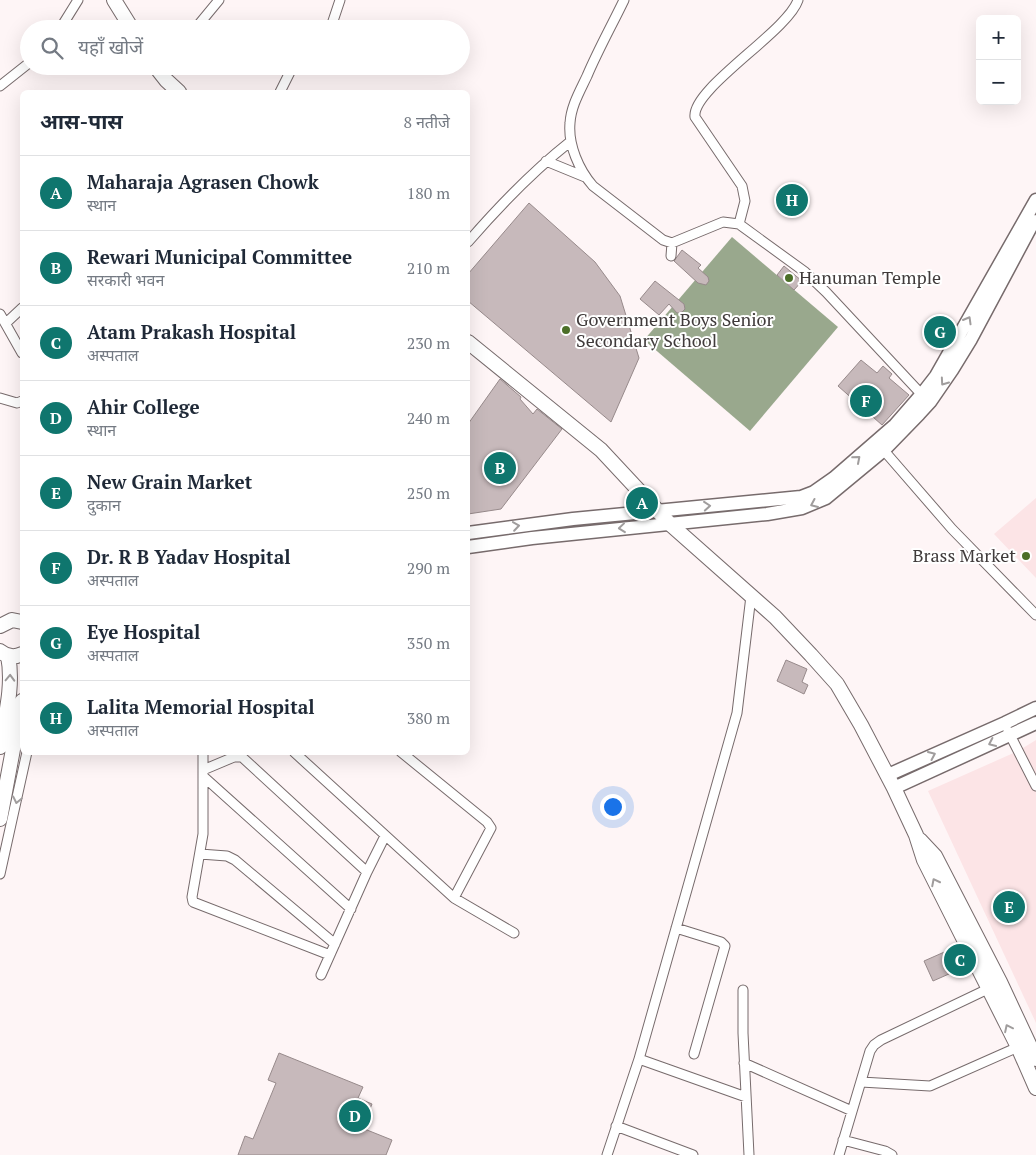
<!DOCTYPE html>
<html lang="hi">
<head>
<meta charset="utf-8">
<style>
	:root { --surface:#fff; --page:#f6f6f7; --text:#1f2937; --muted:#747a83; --line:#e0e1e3; --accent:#0f766e }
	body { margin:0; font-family:"PT Serif","Noto Sans Devanagari",serif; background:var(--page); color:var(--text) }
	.controls { position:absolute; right:15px; top:15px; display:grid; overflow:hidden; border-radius:8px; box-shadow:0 5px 20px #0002 }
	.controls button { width:45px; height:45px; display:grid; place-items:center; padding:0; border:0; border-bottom:1px solid var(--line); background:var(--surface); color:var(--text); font:25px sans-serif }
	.you { position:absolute; left:612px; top:806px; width:18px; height:18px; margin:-12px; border:4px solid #fff; border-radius:50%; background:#1a73e8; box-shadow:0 0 0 8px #1a73e833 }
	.badge { display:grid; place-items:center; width:32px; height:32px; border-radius:50%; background:var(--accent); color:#fff; font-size:16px; font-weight:700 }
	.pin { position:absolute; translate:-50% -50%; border:2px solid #fff; box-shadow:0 1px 5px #0006 }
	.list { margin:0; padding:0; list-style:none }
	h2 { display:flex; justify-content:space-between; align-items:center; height:65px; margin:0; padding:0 20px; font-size:21px }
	h2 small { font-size:16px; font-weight:400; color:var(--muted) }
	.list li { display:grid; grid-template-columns:32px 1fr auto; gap:15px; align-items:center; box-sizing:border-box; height:75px; padding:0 20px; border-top:1px solid var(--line) }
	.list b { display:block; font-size:19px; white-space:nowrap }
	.list p { margin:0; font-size:16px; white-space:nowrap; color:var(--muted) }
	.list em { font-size:16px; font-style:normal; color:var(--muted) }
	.icon { flex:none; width:28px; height:28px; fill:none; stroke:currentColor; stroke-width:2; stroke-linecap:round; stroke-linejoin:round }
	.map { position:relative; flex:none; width:1036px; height:1155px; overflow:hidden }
	.search { position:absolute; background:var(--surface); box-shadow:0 5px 20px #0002; left:20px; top:20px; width:450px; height:55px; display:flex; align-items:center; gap:12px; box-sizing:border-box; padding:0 18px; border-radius:28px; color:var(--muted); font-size:19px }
	.panel { position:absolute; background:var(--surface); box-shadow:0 5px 20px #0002; left:20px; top:90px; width:450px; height:665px; border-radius:8px }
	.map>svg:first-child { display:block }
	.built { fill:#fce4e6 }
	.water { fill:#99a88d }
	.building { fill:#c7b9bb; stroke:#978a8b }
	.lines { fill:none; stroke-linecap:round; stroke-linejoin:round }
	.street-casing { stroke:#776b6c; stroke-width:11 }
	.secondary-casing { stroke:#776b6c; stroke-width:15 }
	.primary-casing { stroke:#776b6c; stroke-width:16 }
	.street { stroke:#fff; stroke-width:9 }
	.secondary { stroke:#fff; stroke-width:12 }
	.primary { stroke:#fff; stroke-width:14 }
	.oneway { stroke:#a09d9d }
	.poi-dot { fill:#4c6f28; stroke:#fff; stroke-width:2 }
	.labels { text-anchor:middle; stroke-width:4; stroke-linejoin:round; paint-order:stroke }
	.poi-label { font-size:18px; fill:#403b3b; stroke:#fff; text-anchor:start }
</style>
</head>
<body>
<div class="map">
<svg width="1036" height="1155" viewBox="0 0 1036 1155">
	<rect width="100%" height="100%" fill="#fef5f6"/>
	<path class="built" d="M1036,498V578L994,534Z
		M1036,740V1023L928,791L1018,751Z"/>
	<path class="water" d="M732,237L838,327L750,431L644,340Z"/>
	<path class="building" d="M790,187L804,201L793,213L779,199Z
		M529,203L595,262L620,296L639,358L611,422L468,301V274Z
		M682,250L701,265L698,268L708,277L709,281L706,285L698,283L674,261Z
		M784,266L802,281L794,290L777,275Z
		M655,281L684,304L685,309L682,312L677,313L669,304L659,315L640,299Z
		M935,316L948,329L935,343L929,337L936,329L929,322Z
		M861,360L877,373L883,366L892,374L889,378L909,395L882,425L838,386Z
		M500,379L521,397L520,399L533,414L537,409L562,429L501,509L468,514V424Z
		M786,660L807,669L802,682L808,685L804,694L777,681Z
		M958,946L967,966L933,981L924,961Z
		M279,1053L363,1087L358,1098L372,1104L362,1128L392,1140L386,1155H238L245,1136L253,1139L276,1083L268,1080Z"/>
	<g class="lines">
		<defs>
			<path id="street" d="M624,0C612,25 598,50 587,76C580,91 571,106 570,123C568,145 579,170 593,186L663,240L672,243L723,222L739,224L805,272L826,292L924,397
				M60,29L78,0
				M195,29L219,0
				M314,29L327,28L332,24L340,0
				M0,86L29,63
				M280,92L293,66
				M546,161L585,177
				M739,224L745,201L742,186L695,117C691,89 788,31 798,0
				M468,242C500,205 533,171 571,141
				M671,256L672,243
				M0,314L22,353
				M6,323L22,308
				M0,398L17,403L22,401
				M880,446L952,529L1036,615
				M1008,731L1036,786
				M203,752V834L192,897L193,902L330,955
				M294,752L454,898L514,933
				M401,752L487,822L491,828L454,898
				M203,770L234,757H242L367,872
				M204,777L351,909
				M200,854L227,856L235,860L335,944
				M0,874L27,752
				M676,928L721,942L725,946L694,1054
				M321,975L367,872L385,836
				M743,990V1033L749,1155
				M639,1059L746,1097
				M744,1063L852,1111
				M861,1082L930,1086L1018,1047
				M616,1126L693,1155
				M843,1140L885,1151L892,1155
				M607,1155L639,1059L737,713L751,596
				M839,1155L870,1051L874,1045L881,1040L992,987"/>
			<path id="secondary" d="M468,533L573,519L801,497L814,492L834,478L895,425L922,394L936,376L1036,200
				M468,547L532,538L767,514L802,508L826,498L884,450L919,414L930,402L952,370L971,339L1034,221
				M888,775L1005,723L1036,708
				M894,788L1036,723"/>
			<path id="primary" d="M114,0L132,29
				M155,66L166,80L179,92
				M468,342L601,450L670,524L775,617L811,655L837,684L861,725L894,788L916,835L924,860L1018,1047L1036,1088
				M0,626L12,620L22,622
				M0,651C7,657 14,658 22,654
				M0,747C5,717 14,686 8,656
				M0,819L22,701
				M920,840L935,856L1000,982L1036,1059"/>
		</defs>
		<use href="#street" class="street-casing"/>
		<use href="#secondary" class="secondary-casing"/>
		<use href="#primary" class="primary-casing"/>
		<use href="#street" class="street"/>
		<use href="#secondary" class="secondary"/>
		<use href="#primary" class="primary"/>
	</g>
	<defs><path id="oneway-chevron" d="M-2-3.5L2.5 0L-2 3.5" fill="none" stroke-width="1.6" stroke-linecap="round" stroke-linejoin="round" transform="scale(1.25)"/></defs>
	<g class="oneway">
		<use href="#oneway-chevron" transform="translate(968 320) rotate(-60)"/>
		<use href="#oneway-chevron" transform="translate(944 382) rotate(125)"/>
		<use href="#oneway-chevron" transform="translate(857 459) rotate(-41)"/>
		<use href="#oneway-chevron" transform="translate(814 504) rotate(156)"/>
		<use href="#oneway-chevron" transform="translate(707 506) rotate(-5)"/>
		<use href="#oneway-chevron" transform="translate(516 526) rotate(-8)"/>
		<use href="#oneway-chevron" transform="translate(622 528) rotate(174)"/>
		<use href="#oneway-chevron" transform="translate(10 678) rotate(-88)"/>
		<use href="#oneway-chevron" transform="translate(992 743) rotate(155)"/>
		<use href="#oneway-chevron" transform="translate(932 755) rotate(-24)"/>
		<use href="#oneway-chevron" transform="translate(17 800) rotate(102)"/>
		<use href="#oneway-chevron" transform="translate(935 882) rotate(-117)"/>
		<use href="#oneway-chevron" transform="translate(1008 1028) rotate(-116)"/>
	</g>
	<g class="poi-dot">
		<circle cx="789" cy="278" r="5"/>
		<circle cx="566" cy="330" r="5"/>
		<circle cx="1026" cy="556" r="5"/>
	</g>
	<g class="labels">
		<g class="poi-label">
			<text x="799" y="284">Hanuman Temple</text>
			<text x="576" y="326">Government Boys Senior<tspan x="576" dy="21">Secondary School</tspan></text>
			<text x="1016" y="562" text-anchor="end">Brass Market</text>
		</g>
	</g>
</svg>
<div class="controls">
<button>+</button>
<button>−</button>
</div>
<div class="you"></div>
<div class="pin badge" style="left:642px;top:503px">A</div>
<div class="pin badge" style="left:500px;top:468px">B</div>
<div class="pin badge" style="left:960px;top:960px">C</div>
<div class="pin badge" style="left:355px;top:1116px">D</div>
<div class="pin badge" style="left:1009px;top:907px">E</div>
<div class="pin badge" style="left:866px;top:401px">F</div>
<div class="pin badge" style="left:940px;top:332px">G</div>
<div class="pin badge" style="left:792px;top:200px">H</div>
<div class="search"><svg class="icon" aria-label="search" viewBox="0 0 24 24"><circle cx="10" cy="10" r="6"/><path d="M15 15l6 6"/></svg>यहाँ खोजें</div>
<section class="panel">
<h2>आस-पास<small>8 नतीजे</small></h2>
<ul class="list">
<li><span class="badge">A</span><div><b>Maharaja Agrasen Chowk</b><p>स्थान</p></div><em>180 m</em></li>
<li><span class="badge">B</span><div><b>Rewari Municipal Committee</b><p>सरकारी भवन</p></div><em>210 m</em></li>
<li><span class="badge">C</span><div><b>Atam Prakash Hospital</b><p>अस्पताल</p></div><em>230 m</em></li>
<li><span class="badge">D</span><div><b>Ahir College</b><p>स्थान</p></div><em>240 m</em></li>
<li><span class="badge">E</span><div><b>New Grain Market</b><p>दुकान</p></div><em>250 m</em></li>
<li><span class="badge">F</span><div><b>Dr. R B Yadav Hospital</b><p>अस्पताल</p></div><em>290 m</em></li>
<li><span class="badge">G</span><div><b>Eye Hospital</b><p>अस्पताल</p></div><em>350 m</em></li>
<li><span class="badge">H</span><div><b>Lalita Memorial Hospital</b><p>अस्पताल</p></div><em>380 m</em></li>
</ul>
</section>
</div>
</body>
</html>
